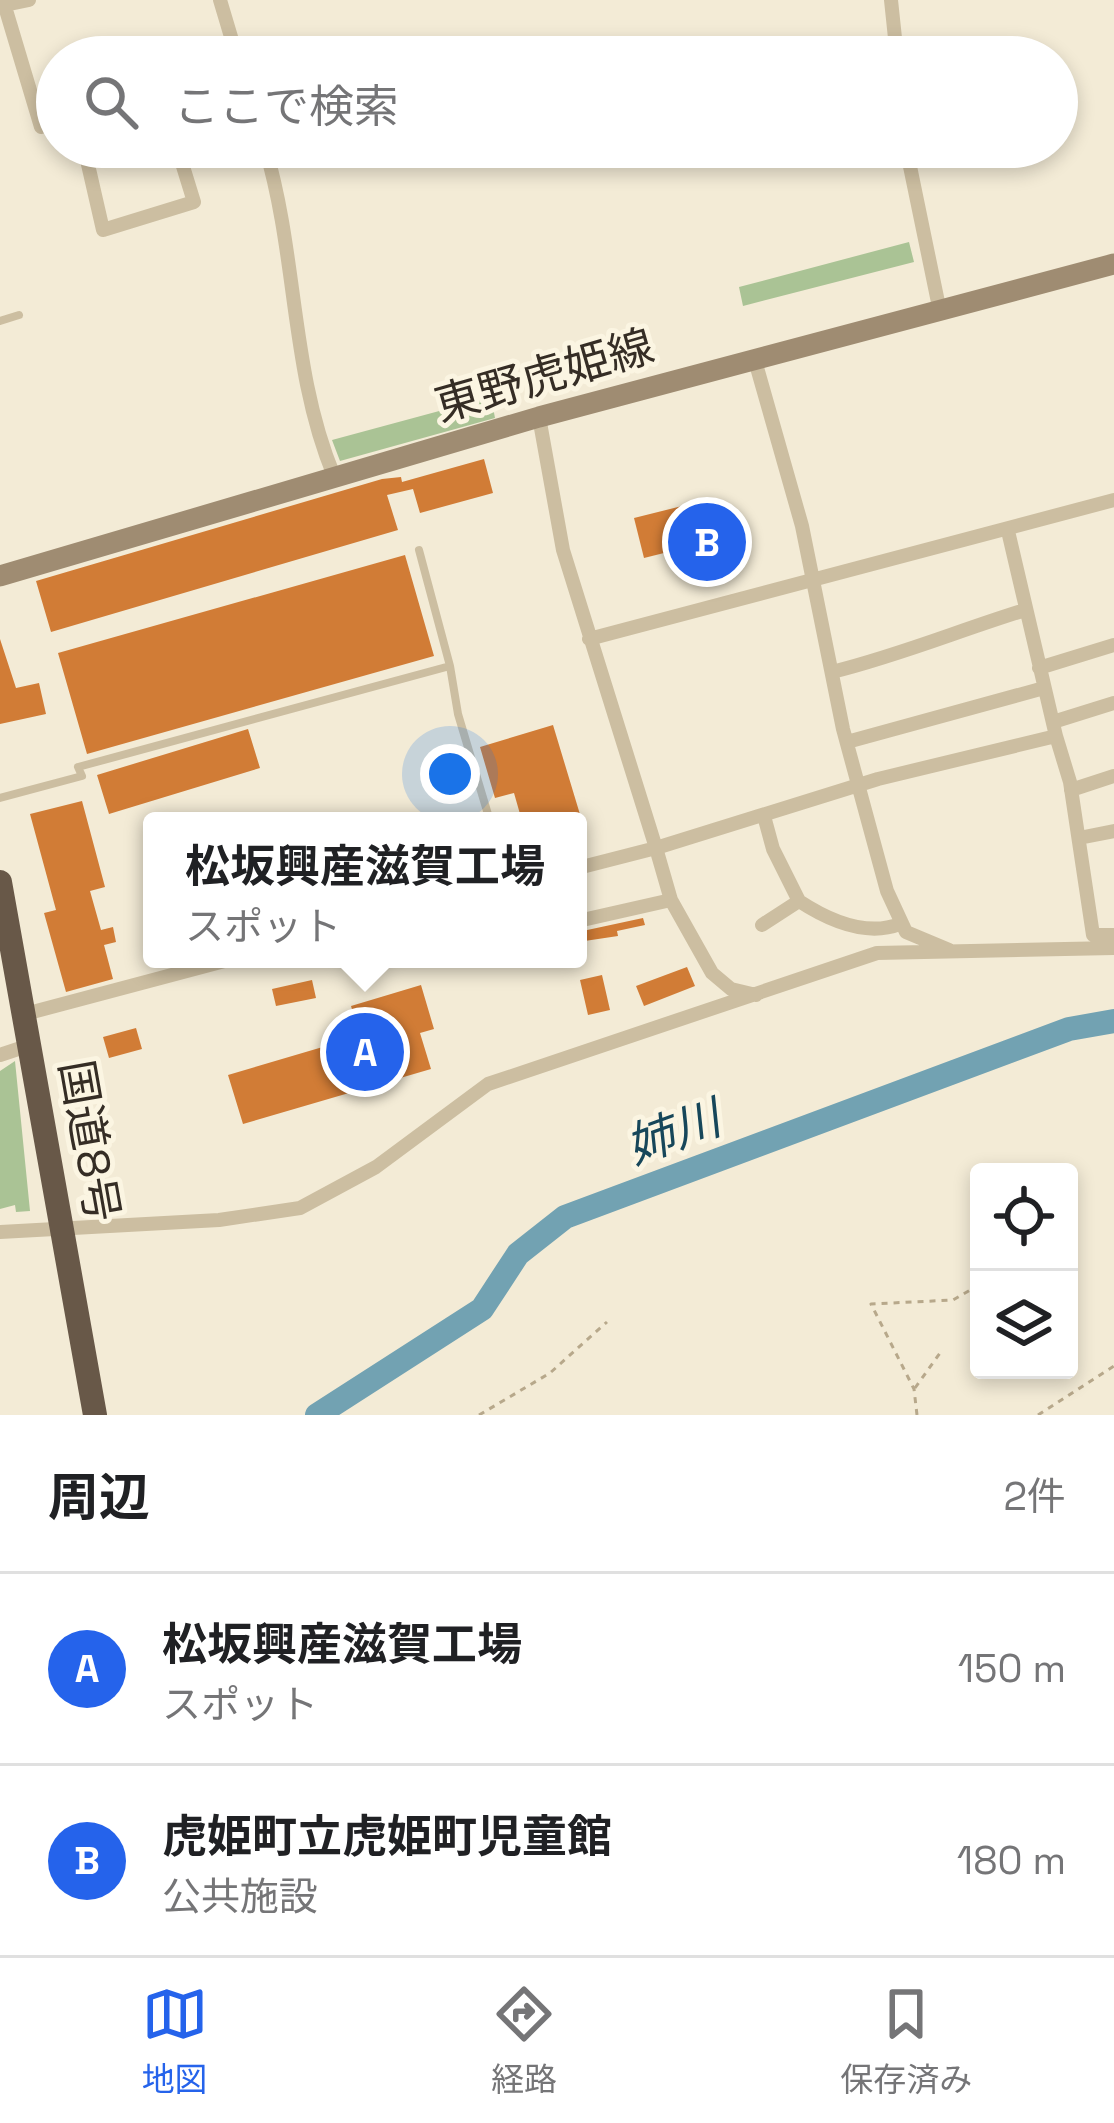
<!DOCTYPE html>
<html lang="ja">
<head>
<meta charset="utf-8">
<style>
	:root { --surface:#fff; --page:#f6f6f6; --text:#202124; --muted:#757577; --line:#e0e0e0; --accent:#2563eb }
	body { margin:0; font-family:"Space Grotesk","Noto Sans JP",sans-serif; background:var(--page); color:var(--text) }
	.controls { position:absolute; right:36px; bottom:36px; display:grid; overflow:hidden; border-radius:12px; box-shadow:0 6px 18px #0003 }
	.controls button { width:108px; height:108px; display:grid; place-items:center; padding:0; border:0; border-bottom:3px solid var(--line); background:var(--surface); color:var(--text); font:60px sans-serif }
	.you { position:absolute; left:450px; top:774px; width:42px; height:42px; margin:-30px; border:9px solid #fff; border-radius:50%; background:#1a73e8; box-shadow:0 0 0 18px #1a73e833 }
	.badge { display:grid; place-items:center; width:78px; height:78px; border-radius:50%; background:var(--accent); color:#fff; font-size:39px; font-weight:700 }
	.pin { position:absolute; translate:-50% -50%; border:6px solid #fff; box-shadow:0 3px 12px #0006 }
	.popup { position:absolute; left:143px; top:812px; width:444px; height:156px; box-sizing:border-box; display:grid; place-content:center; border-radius:12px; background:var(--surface); filter:drop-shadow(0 3px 9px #0005); font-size:39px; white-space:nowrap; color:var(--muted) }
	.popup b { font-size:45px; color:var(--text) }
	.popup::after { content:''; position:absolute; left:50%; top:100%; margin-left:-24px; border:24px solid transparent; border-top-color:var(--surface) }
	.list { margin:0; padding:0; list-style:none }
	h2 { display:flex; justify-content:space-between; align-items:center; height:156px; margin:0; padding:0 48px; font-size:51px }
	h2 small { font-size:39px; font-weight:400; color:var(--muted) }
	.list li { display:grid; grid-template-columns:78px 1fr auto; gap:36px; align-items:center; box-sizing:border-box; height:192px; padding:0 48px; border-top:3px solid var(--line) }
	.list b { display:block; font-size:45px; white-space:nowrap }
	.list p { margin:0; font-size:39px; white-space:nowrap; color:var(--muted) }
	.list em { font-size:39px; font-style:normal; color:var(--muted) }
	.icon { flex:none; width:66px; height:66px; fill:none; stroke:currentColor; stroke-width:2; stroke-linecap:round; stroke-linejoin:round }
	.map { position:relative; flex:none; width:1114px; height:1415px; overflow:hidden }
	.search { position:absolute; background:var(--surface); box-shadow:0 6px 18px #0003; left:36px; right:36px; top:36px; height:132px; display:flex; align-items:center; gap:30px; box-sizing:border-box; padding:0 42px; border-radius:66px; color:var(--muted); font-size:45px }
	.sheet { height:540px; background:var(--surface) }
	nav { display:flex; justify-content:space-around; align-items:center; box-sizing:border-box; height:168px; border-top:3px solid var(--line); background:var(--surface); font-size:33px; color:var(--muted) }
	nav a { display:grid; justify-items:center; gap:6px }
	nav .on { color:var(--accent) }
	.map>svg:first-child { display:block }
	.green { fill:#aac395 }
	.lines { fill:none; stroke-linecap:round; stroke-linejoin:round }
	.river { stroke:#72a2b2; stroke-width:24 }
	.building { fill:#d17c36 }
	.path { stroke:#b7a88b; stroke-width:3; stroke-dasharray:6 6; stroke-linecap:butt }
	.service { stroke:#ccbea1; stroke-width:8 }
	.minor { stroke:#ccbea1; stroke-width:14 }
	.secondary { stroke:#9f8c72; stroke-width:21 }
	.trunk { stroke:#685848; stroke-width:24 }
	.labels { text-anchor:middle; stroke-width:10; stroke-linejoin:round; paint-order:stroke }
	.street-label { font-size:45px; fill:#352d25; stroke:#fbf5e2 }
	.water-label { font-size:48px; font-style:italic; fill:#17475a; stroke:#fbf5e2 }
</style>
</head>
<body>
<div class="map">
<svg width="1114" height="1415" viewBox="0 0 1114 1415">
	<rect width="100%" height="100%" fill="#f3ebd6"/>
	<path class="green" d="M909,242L914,262L743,306L739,287Z
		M491,397L495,418L340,461L332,440Z
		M15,1061L30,1211L16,1212L15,1205L0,1209V1071Z"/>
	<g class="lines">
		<path class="river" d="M317,1415L482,1309L518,1254L565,1217L1069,1029L1114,1021"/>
	</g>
	<path class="building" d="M484,459L493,493L420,513L413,489L387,495L398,530L51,632L36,581L382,479L401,477L402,482Z
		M706,500L710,510L720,507L728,537L644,558L634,518Z
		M405,555L434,656L87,754L58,653Z
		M0,639L16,688L39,683L46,714L0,724Z
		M553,725L582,821H522L514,793L495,798L480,747Z
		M248,729L260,768L109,814L97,775Z
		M82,801L105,887L90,891L101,930L113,927L116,942L104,945L113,979L66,992L44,913L56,910L30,814Z
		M643,918L645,925L617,931L618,936L578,942V932Z
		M687,967L695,986L644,1006L636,986Z
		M602,975L610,1010L588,1015L580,980Z
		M312,980L316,998L276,1006L272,989Z
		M421,985L434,1029L420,1033L431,1069L243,1124L228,1075L360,1036L351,1006Z
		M136,1028L142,1049L109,1058L103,1037Z"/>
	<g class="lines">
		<path class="path" d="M915,1388L940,1353
			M479,1415L550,1373L607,1322
			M917,1415L914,1389L871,1304L953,1300L979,1285
			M1038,1415L1114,1366"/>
		<path class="service" d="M0,321L19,315
			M450,666L458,714L490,821
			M0,798L82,776L78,767L450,666L419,550"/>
		<path class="minor" d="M3,0L41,127L57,123
			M220,0L237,57
			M891,0L897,57
			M0,6L29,0
			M84,147L103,230L194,202L177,147
			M265,147C298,258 290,370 334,476
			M906,147L939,307
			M754,357L802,526L843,729L887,891L906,932L949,950
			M539,417L563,550L656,848L878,779L1056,736L1008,531
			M589,639L1114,500
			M1039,668L1114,645
			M832,672C898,656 960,630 1025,610
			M1053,722L1114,703
			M1056,736L1070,782L1093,935H1114
			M847,742L1044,688
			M1071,790L1114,776
			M1079,838L1114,831
			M578,868L656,848L671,900
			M799,901C828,920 866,937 900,924
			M578,921L671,900L712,973L731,989L756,995
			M762,925L799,901L773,849L764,816
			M25,1014L232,959
			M0,1055L30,1045
			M0,1232L219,1220L300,1208L376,1167L488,1084L877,953L1114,948"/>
		<path class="secondary" d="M0,576L539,417L1114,264"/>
		<path class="trunk" d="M0,882L95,1415"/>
	</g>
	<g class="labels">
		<g class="street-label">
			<text transform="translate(544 375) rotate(-16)" y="16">東野虎姫線</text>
			<text transform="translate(90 1141) rotate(80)" y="16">国道8号</text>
		</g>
		<g class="water-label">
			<text transform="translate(673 1132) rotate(-20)" y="17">姉川</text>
		</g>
	</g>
</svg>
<div class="controls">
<button><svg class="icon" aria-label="locate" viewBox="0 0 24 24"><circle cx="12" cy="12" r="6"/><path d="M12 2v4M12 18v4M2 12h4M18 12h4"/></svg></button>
<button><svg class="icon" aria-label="layers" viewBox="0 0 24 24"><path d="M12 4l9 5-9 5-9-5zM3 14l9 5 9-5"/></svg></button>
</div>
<div class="you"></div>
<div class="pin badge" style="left:365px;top:1052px">A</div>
<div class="popup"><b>松坂興産滋賀工場</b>スポット</div>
<div class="pin badge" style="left:707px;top:542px">B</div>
<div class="search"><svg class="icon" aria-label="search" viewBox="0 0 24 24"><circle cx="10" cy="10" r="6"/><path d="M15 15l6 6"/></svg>ここで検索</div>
</div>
<section class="sheet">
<h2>周辺<small>2件</small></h2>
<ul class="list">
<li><span class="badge">A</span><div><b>松坂興産滋賀工場</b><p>スポット</p></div><em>150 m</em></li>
<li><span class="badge">B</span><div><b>虎姫町立虎姫町児童館</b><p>公共施設</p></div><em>180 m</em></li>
</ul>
</section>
<nav>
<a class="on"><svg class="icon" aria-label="map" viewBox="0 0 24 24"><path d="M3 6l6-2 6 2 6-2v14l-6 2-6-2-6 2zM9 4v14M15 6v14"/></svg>地図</a>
<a><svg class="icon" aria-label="directions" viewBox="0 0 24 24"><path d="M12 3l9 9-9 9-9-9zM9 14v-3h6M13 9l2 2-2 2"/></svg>経路</a>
<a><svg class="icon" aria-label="saved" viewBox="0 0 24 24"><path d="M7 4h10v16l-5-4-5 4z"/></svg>保存済み</a>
</nav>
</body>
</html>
